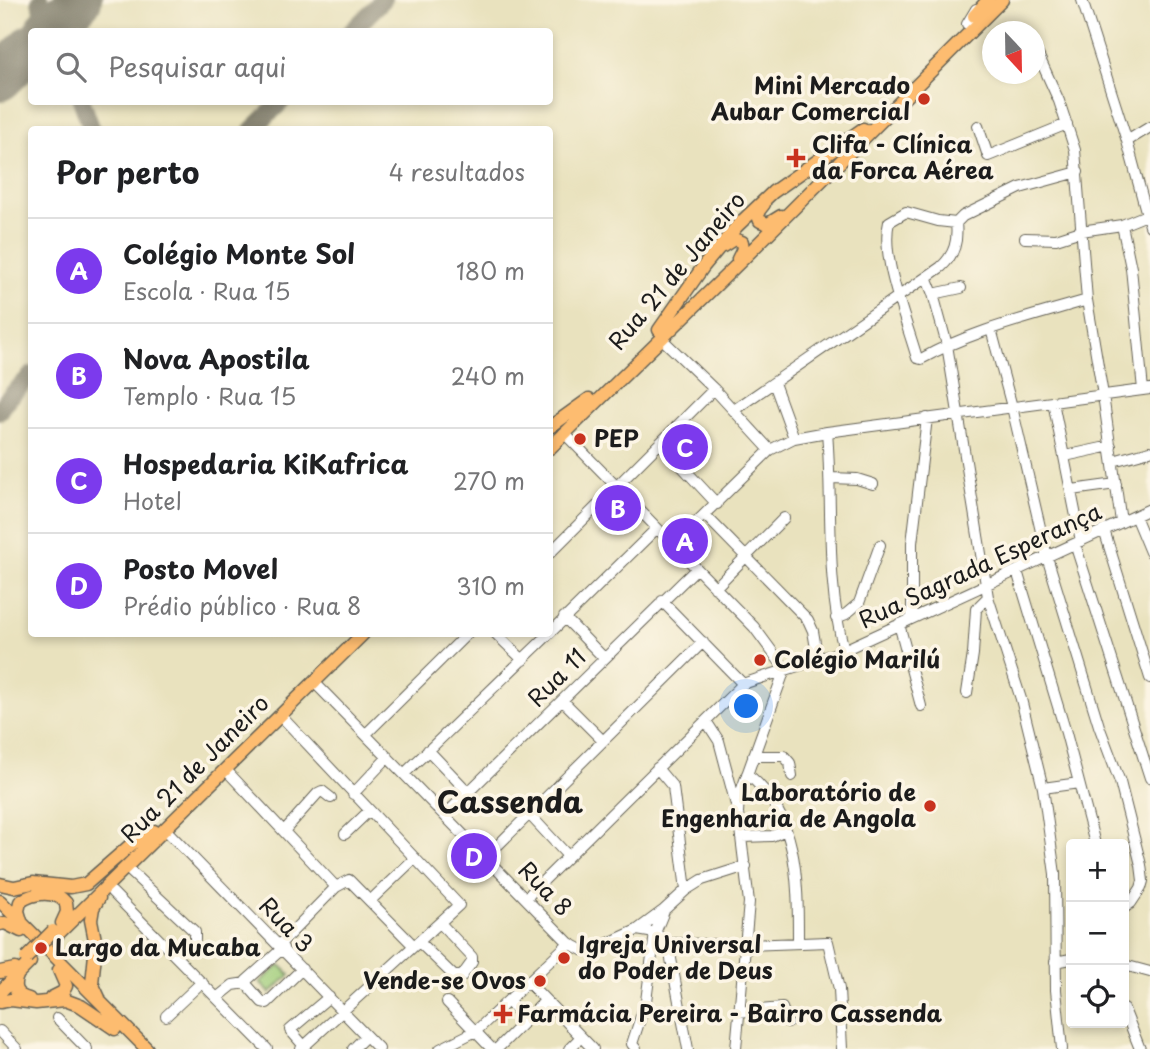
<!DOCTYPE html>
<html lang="pt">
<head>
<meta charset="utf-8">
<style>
	:root { --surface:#fff; --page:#f2f2f2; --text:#202124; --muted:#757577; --line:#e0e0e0; --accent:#7c3aed }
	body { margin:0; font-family:"Playpen Sans",sans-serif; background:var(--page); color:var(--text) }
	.controls { position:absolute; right:21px; bottom:21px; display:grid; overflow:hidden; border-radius:7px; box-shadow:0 4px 10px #0003 }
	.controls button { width:63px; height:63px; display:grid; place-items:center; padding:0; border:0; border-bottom:2px solid var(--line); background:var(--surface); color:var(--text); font:35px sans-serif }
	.compass { position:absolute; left:982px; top:21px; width:63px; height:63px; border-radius:50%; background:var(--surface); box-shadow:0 4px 10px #0003; rotate:158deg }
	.you { position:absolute; left:747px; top:707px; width:24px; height:24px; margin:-18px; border:5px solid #fff; border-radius:50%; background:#1a73e8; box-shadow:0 0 0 10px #1a73e833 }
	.badge { display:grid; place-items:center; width:46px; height:46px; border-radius:50%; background:var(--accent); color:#fff; font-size:23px; font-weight:700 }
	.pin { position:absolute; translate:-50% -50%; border:4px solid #fff; box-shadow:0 2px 7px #0006 }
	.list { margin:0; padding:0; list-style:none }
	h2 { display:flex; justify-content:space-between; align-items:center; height:91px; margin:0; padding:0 28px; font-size:30px }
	h2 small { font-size:23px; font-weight:400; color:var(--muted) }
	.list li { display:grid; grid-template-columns:46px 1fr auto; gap:21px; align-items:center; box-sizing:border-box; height:105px; padding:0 28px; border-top:2px solid var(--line) }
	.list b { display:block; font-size:26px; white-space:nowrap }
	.list p { margin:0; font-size:23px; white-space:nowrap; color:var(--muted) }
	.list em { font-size:23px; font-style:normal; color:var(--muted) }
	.icon { flex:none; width:38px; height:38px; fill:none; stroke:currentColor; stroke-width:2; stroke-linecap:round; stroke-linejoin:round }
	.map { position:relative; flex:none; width:1150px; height:1049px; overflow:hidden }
	.search { position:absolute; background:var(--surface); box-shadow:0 4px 10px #0003; left:28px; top:28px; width:525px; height:77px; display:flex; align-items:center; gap:18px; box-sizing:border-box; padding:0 24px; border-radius:7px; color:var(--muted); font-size:26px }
	.panel { position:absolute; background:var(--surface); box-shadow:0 4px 10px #0003; left:28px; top:126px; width:525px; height:511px; border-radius:7px }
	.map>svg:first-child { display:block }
	.green { fill:#a1ce7b; stroke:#5e754c; stroke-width:2 }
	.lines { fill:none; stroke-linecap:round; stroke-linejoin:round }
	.taxiway { stroke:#827f6d; stroke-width:18 }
	.runway { stroke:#827f6d; stroke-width:46 }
	.minor-casing { stroke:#646155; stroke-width:12 }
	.major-casing { stroke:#646155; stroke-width:15 }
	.minor { stroke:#fff; stroke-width:10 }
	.major { stroke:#fdbc6f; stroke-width:12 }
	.major-bridge-casing { stroke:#646155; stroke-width:15; stroke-linecap:butt }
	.major-bridge { stroke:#fdbc6f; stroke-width:12 }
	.poi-dot { fill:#c8321e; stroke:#fcf5e5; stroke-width:2.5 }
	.labels { text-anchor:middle; stroke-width:7; stroke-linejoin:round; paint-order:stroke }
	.poi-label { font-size:23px; font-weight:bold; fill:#1c1c1c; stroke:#fcf5e5; text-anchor:start }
	.street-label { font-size:23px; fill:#1c1c1c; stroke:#fcf5e5 }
	.district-label { font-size:30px; font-weight:bold; fill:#1c1c1c; stroke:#fcf5e5 }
</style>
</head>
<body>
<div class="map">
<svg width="1150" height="1049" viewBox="0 0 1150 1049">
	<rect width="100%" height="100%" fill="#fcf5e5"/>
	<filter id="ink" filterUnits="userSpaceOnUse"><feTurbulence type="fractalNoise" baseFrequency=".0143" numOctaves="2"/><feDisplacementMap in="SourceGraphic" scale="14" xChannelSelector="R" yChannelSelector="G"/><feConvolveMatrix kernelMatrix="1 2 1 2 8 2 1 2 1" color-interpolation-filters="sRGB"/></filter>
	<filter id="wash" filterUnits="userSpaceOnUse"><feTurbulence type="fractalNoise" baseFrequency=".00686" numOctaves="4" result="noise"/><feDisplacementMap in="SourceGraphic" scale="28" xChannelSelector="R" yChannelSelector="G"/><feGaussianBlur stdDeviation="1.57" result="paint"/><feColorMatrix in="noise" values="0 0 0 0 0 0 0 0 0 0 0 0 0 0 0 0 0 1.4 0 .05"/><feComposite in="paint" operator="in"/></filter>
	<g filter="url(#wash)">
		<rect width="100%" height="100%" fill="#e9e2be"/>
		<path class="green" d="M280,965L290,975L270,993L260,982Z"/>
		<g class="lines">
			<path class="taxiway" d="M37,32L42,12L40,0
				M67,32L73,11L81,0
				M351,32L383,0
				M6,72L32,41
				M82,102L92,130
				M252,130L281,102
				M0,411L8,398L32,375"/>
			<path class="runway" d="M47,32L79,0
				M0,78L32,47"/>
		</g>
	</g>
	<g filter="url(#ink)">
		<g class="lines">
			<defs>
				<path id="minor" d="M1082,0L1127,141L1150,226
					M967,24L976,9
					M1036,50L1059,101L1075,150L1087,300L1103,395L1121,522
					M978,126L988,156L1067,124
					M1127,141L1150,127
					M956,223L938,221L906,212L889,222C880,257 907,322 917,358L921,359C973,330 1031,317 1087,300
					M1025,238L1056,239L1081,231L1122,225
					M927,279L933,294L947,345L988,597L1021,699L1043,788L1055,874L1056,990L1062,1049
					M933,294L961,288
					M991,329L1012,407L1047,557L1099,726L1120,782L1141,865L1143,881L1141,888L1131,903L1124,908
					M661,338L714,389L770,450
					M774,383L794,438
					M1143,390L1131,268L1122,225L1149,214
					M1053,402L1081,541
					M734,410L941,267C955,254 958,241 956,223L963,216L1020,188L1078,172
					M827,432C833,504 825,579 844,650
					M564,433L754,627L785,669
					M660,443L717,504
					M1065,456L1111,446
					M1113,461L1150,451
					M831,478L857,479L873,484
					M1072,490L1116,484
					M705,515L808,620L813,631L818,660
					M1135,516L1150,552
					M1104,530L1150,678
					M1075,544L1150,778
					M672,546L770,450L794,438L827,432L1150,389
					M550,553L714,389
					M1017,571L1066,733L1095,844
					M715,588L784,518
					M662,601L743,684
					M564,617L604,658
					M836,618L846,614L859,603L880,545
					M912,618V543L927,418
					M899,624L921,706
					M550,633L656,529
					M496,634L523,660
					M314,682L569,943L476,1031L440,1049
					M967,693L973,654L976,609L988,597
					M563,701L603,741
					M280,715L459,905L301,1049
					M706,721L719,741L736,805
					M366,734L467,634
					M428,750L468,792
					M753,756H784L790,763L792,776
					M657,768L673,787L686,890
					M225,769L336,887
					M404,774L549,634
					M747,774C799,814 798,883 798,942
					M1043,788L1079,783
					M353,794L388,757
					M529,814L568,856
					M445,815L696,569
					M165,829L379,1049
					M284,831L318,793L322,791L331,798
					M345,834L369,811
					M742,837L772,836L786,830
					M486,857L703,642
					M131,872L195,932V940
					M112,892L267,1049
					M526,898L743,684C777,672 811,663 844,650L1150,509
					M371,900L415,858
					M637,930L655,933L668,943L744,945L828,942L839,989L842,1049
					M419,942L454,976H462L472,962V957L441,924
					M569,943L582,950L591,951L637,930L664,910L686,890L702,880L746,866
					M668,943L688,1049
					M279,945L336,887L349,880L414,946
					M283,948L246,981L247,985L262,1002L267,1003L302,969
					M1055,962L1071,959
					M1124,965L1150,972
					M528,982L593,1049
					M218,997L233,985L246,983
					M508,1001L526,1020
					M447,1002L492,1049
					M1124,1009L1140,1049
					M738,1012L782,1008L788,1023
					M166,1016L202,982
					M57,1018L87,1049
					M0,1031L17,1049
					M304,1046L290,1030L329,997
					M353,1049L366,1036
					M497,1049L545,1001
					M569,1049L581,1037
					M636,1049L632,1044L646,1001L655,933L664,911
					M736,1049L749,902L738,813L739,797L785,669"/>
				<path id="major" d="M974,16L988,0
					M764,204L757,213L760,221L768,224L781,216
					M723,246L734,239L742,242L743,249L738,259
					M659,330L703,267L737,226L773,192L863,129
					M550,427L589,399
					M550,448L747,255L1002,0
					M0,884L14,887L33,883L71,887L86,884L133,843L154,831
					M0,901L147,1049
					M21,921L18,911L20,902C33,892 56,890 66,903L67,912L62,923
					M0,924L5,923L21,931
					M57,935L363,634
					M0,972L15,969
					M19,972C12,985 13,995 29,999
					M0,992L30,962
					M51,998L63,992L66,986L59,970
					M99,998L92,983L96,945L91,920L93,908L99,898
					M0,1002L11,1000L36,1003L65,1000L81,1006L115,1029"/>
			</defs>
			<use href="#minor" class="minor-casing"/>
			<use href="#major" class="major-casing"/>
			<use href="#minor" class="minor"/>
			<use href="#major" class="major"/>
			<defs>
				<path id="major-bridge" d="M26,958L53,931"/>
			</defs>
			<use href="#major-bridge" class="major-bridge-casing"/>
			<use href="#major-bridge" class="major-bridge"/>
		</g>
	</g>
	<g class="poi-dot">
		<circle cx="924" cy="99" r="7"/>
		<path d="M792.5 147.5h7v7h7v7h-7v7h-7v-7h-7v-7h7z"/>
		<circle cx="580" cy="439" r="7"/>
		<circle cx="760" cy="660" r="7"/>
		<circle cx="930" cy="806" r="7"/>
		<circle cx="41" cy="948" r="7"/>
		<circle cx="564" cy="958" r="7"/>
		<circle cx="540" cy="981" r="7"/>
		<path d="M499.5 1003.5h7v7h7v7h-7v7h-7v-7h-7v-7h7z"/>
	</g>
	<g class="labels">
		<g class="poi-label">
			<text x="910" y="94" text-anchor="end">Mini Mercado<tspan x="910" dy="26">Aubar Comercial</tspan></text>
			<text x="812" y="153">Clifa - Clínica<tspan x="812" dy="26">da Forca Aérea</tspan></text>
			<text x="594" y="447">PEP</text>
			<text x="774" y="668">Colégio Marilú</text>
			<text x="916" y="801" text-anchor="end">Laboratório de<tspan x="916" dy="26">Engenharia de Angola</tspan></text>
			<text x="578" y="953">Igreja Universal<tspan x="578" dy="26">do Poder de Deus</tspan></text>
			<text x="55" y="956">Largo da Mucaba</text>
			<text x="526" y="989" text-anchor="end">Vende-se Ovos</text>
			<text x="517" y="1022">Farmácia Pereira - Bairro Cassenda</text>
		</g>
		<g class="street-label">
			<text transform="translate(677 271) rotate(-50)" y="8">Rua 21 de Janeiro</text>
			<text transform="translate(980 566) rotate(-25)" y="8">Rua Sagrada Esperança</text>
			<text transform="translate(557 678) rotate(-45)" y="8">Rua 11</text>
			<text transform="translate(195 769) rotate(-45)" y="8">Rua 21 de Janeiro</text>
			<text transform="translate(545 889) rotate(46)" y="8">Rua 8</text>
			<text transform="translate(286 925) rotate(46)" y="8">Rua 3</text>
		</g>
		<g class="district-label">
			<text x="510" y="813">Cassenda</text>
		</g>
	</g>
</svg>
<div class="controls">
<button>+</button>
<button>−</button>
<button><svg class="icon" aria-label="locate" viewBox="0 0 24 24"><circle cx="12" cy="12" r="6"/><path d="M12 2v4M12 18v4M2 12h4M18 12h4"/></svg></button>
</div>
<svg class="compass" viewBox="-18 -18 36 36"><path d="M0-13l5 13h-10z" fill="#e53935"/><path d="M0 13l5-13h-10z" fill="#757577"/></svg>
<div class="you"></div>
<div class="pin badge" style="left:685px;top:541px">A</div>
<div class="pin badge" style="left:618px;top:508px">B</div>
<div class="pin badge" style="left:685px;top:447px">C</div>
<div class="pin badge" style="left:474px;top:856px">D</div>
<div class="search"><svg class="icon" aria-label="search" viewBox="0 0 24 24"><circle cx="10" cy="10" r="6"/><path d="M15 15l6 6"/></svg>Pesquisar aqui</div>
<section class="panel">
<h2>Por perto<small>4 resultados</small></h2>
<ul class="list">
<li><span class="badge">A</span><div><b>Colégio Monte Sol</b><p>Escola · Rua 15</p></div><em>180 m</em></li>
<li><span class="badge">B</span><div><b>Nova Apostila</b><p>Templo · Rua 15</p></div><em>240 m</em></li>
<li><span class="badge">C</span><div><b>Hospedaria KiKafrica</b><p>Hotel</p></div><em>270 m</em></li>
<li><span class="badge">D</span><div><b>Posto Movel</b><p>Prédio público · Rua 8</p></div><em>310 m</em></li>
</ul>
</section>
</div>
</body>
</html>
